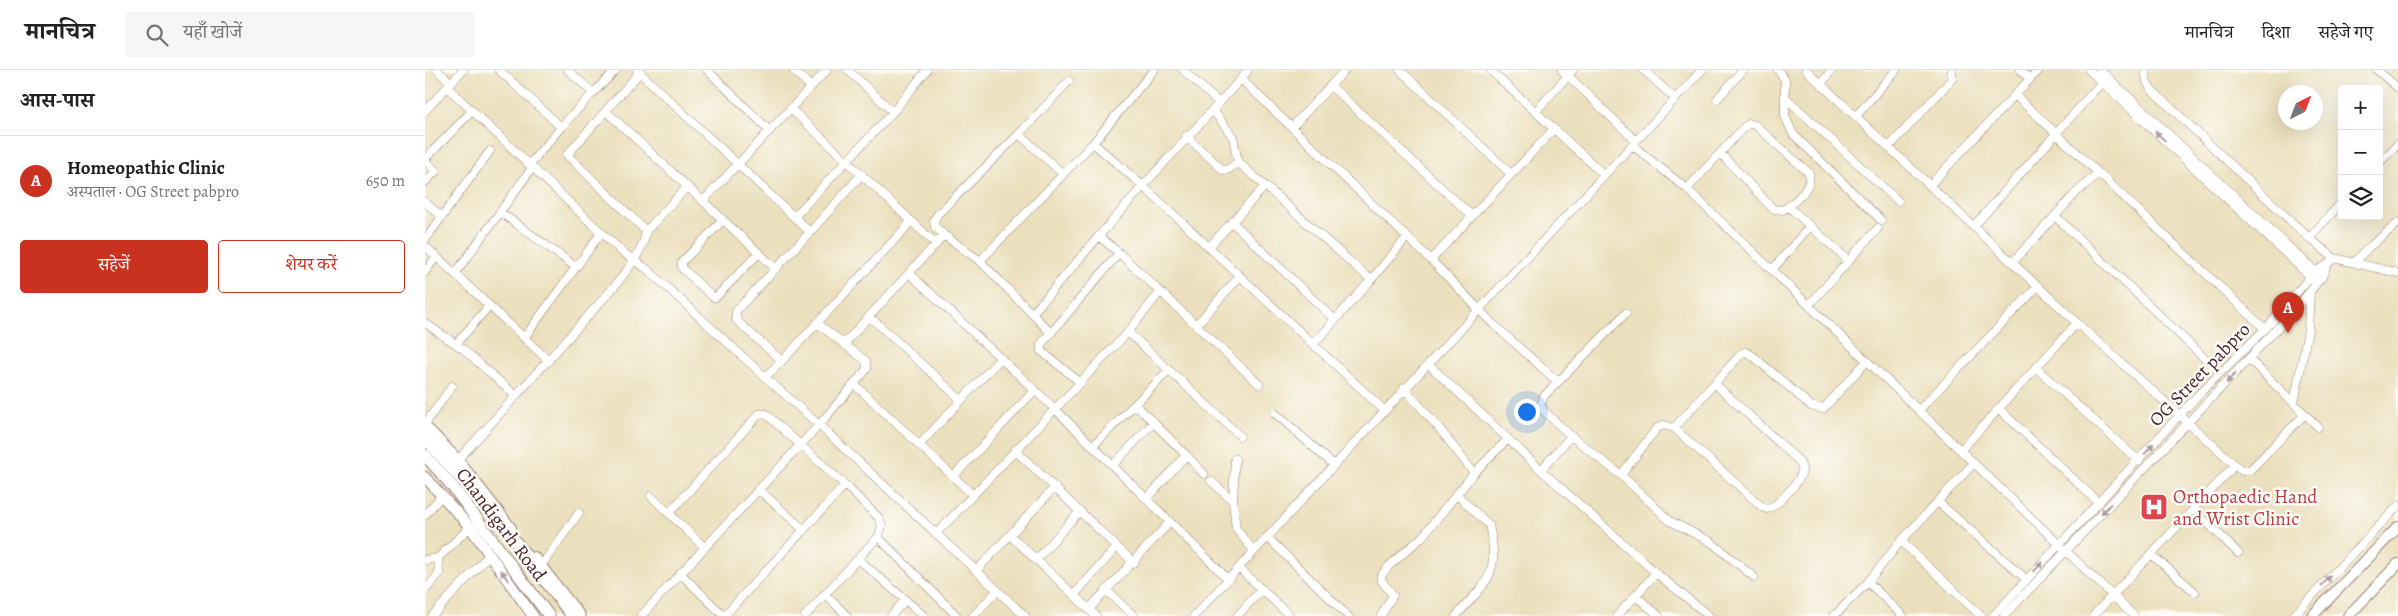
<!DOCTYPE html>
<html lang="hi">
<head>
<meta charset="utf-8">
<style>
	:root { --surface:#fff; --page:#f6f6f6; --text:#202124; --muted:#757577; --line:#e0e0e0; --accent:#c8321e }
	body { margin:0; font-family:Alegreya,"Noto Serif Devanagari",serif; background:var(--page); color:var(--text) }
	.controls { position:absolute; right:15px; top:15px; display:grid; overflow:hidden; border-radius:5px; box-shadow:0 5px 20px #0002 }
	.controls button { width:45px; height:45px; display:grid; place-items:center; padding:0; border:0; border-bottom:1px solid var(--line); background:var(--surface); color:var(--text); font:25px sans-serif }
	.compass { position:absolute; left:1853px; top:15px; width:45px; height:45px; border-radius:50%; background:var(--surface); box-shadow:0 5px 20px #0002; rotate:42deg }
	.you { position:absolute; left:1101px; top:341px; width:18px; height:18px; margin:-12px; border:4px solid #fff; border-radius:50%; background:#1a73e8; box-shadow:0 0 0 8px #1a73e833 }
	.badge { display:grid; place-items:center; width:32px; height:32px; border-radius:50%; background:var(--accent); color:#fff; font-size:16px; font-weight:700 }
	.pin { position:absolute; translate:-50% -41px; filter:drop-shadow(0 1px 2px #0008) }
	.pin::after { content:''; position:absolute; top:26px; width:18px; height:15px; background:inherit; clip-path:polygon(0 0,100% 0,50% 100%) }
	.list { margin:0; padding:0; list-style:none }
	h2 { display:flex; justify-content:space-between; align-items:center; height:65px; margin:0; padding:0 20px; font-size:21px }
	h2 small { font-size:16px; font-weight:400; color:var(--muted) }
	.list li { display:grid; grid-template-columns:32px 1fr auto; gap:15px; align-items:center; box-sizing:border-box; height:90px; padding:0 20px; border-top:1px solid var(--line) }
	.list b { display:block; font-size:19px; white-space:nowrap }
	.list p { margin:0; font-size:16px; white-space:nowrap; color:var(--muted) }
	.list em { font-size:16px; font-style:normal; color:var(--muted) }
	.actions { display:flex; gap:10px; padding:15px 20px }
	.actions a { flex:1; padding:11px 0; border:1px solid var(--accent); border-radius:5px; text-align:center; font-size:18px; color:var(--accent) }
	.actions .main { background:var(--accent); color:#fff }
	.icon { flex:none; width:28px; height:28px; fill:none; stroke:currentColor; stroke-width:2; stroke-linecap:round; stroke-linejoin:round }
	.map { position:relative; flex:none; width:1973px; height:546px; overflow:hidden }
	header { display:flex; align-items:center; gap:30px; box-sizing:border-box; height:70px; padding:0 25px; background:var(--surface); border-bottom:1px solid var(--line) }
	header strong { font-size:24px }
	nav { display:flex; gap:28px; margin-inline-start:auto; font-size:18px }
	.search { width:350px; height:45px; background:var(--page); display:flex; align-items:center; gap:12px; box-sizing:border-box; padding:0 18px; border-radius:5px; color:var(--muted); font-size:19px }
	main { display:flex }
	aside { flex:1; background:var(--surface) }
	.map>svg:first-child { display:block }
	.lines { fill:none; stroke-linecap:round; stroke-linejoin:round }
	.minor-casing { stroke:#9a8074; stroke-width:9 }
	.major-casing { stroke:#9a8074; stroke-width:12 }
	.highway-casing { stroke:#9a8074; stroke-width:13 }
	.minor { stroke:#fff; stroke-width:8 }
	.major { stroke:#fff; stroke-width:10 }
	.highway { stroke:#fff; stroke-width:11 }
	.oneway { fill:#ae9aa0 }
	.labels { text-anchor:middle; stroke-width:5; stroke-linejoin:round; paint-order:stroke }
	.street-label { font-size:19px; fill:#4a1f2b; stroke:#fdfcf7 }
	.health-label { font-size:19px; fill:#be3a42; stroke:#fdfcf7; text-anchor:start }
</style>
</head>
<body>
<header>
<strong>मानचित्र</strong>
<div class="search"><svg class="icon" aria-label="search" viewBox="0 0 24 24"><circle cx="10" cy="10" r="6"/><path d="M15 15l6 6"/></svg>यहाँ खोजें</div>
<nav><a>मानचित्र</a><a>दिशा</a><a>सहेजे गए</a></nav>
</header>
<main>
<aside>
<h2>आस-पास<small></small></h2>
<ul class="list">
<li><span class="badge">A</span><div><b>Homeopathic Clinic</b><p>अस्पताल · OG Street pabpro</p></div><em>650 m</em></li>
</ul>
<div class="actions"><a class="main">सहेजें</a><a>शेयर करें</a></div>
</aside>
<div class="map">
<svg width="1973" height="546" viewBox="0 0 1973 546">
	<rect width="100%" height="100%" fill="#fdfcf7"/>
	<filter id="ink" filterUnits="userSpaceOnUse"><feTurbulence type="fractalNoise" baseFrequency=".02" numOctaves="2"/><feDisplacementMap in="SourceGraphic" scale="10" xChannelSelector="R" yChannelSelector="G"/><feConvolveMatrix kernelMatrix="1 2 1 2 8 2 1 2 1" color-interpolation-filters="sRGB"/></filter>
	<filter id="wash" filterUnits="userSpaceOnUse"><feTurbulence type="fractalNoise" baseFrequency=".0096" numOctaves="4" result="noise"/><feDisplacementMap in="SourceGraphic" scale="20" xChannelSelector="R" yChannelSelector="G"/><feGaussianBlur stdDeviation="1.12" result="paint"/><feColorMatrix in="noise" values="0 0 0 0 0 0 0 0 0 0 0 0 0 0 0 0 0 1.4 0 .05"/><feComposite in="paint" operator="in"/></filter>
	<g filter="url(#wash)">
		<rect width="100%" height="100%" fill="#ebe0bd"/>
	</g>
	<g filter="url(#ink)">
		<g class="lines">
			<defs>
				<path id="minor" d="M12,0L26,13
					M38,0L22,17L197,182L222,199L340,307
					M74,0L136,57L104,95
					M212,0L369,147
					M282,0L345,61
					M368,0L386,17
					M423,0L468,42
					M729,0L668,73L718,116L794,33
					M758,0L794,33L816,9L1006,190L1067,253L1133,312L1119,326L1116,335L1119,341L1146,366L1116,400
					M975,0L1086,104
					M1065,0L1179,105
					M1137,0L1211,71
					M1219,0L1250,29
					M1353,0L1360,10V46L1368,64L1456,150
					M1381,0L1652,253L1817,401L1825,400L1880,344
					M1596,0L1605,9L1614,0
					M1664,0L1889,210
					M1675,0L1893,204
					M1720,0L1722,12L1726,19L1884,168L1909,188
					M1952,0L1973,18
					M215,2L142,85L221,161L262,117
					M816,9L823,0
					M1396,14L1407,0
					M906,16L1047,146
					M168,23L191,0
					M1590,25L1840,259
					M1360,27L1473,131
					M1292,29L1318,0
					M366,39L511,174
					M788,40L808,67L813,92
					M0,41L22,17
					M181,41L351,199
					M1110,42L1148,0
					M1431,46L1471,0
					M136,57L168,23L143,0
					M867,57L920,0
					M761,66L798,100L804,99L813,92L946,210L910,250L807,152L784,177
					M1207,75L1262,119L1709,546
					M1464,77L1527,9V0
					M0,89L47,41
					M0,91L11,101L0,112
					M1954,93L1973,74
					M638,104L594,64L644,11
					M1505,115L1605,9
					M1262,119L1319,57L1324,54L1330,55L1384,103C1388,118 1370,132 1358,140L1348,139L1296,84
					M278,131L402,0
					M0,132L17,147
					M75,142L151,197
					M1630,146L1795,303
					M298,150L257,192V198L288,227H291L333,184
					M807,152L840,116
					M1385,156L1424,191
					M1549,156L1677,12
					M385,162L437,104
					M519,165L510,157L509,151L512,145L594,64
					M1884,168L1917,132
					M0,170L65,81
					M0,176L124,291
					M694,183L834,314
					M1006,190L1129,59
					M555,191L626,263L694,183L674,166L718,116L959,340
					M1588,192L1650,124L1673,103
					M1930,192L1943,178L1973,153
					M1347,200L1385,156L1364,137
					M0,202L11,187
					M484,203L630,339L511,464
					M30,204L107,98
					M946,210L982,167
					M1384,235L1453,158
					M607,244L674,166
					M444,246L536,330
					M0,253L38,279L91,326
					M392,253L419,274
					M771,255L815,206
					M703,262L735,222
					M626,263L616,274V281L656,313
					M99,268L176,163
					M31,274L64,236
					M889,274L910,250
					M1824,289L1893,357
					M357,291L486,152
					M1003,294L1116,400L1231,503L1192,546
					M1611,298L1714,391
					M1133,312L1201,243
					M429,314L547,424
					M979,318L1014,358L1049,403
					M1869,333L1883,260L1885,222
					M710,334L761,385L722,429
					M1574,339L1674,433
					M1494,340L1613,216
					M850,343L909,395
					M0,354L27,316
					M1249,358L1317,283L1321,282L1328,286L1386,336L1398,339L1442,291
					M1146,366L1196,405L1245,451L1286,472L1329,507
					M494,375L576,288
					M668,376L744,300
					M590,380L709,493
					M1536,380L1652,253
					M761,385L779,404
					M810,389L808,431L811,459L829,481
					M33,390L189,217C202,200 218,183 221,161
					M1549,393L1476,471L1556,546
					M688,395L729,352
					M1196,405L1232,358L1239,355L1249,358L1337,437L1342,439C1352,437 1374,412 1377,402C1378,398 1376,395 1374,391L1290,314
					M528,407L610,320
					M786,411L808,431
					M333,419L379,460
					M1031,424L1064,455C1076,505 1062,511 1031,546
					M226,426L279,477
					M1513,432L1601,509
					M1768,439L1813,483
					M244,443L334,344H341L420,415L454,448L457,456L453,467L380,546
					M0,445L17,425
					M585,465L671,546
					M453,467L532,546
					M842,467L923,546
					M1476,471L1443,512L1478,546
					M1726,484L1770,522
					M433,489L499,546
					M0,490L13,488
					M611,490L655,441
					M116,496L154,443
					M814,498L865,546
					M551,501L630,417
					M255,503L299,546
					M1231,503L1284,546
					M803,509L630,339L703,262L815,366
					M0,520L14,504L13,488L45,457
					M682,521L709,546
					M400,524L422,546
					M649,525L692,477
					M1211,526L1234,546
					M664,539L745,452
					M7,546L65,484
					M216,546L394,355L340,307L357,291L311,250V241L385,162L369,147L468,42L502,0
					M299,546L420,415
					M466,546L480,530
					M548,546L572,521
					M600,546L394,355L442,299L441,291L419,274L519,165L555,191L668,73
					M769,546L1277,0
					M812,546L837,519
					M956,546L968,525L956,510V506L964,496L997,467L1049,403L1083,369
					M1409,546L1443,512
					M1568,546L1776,322L1846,253L1890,201L1902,195L1909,188L1973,203
					M1579,546L1866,244L1897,207L1902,195
					M1668,546L1810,395
					M1868,546L1973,436"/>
				<path id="major" d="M0,356L33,390L86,458
					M0,407L45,457L108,546
					M109,487L155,546
					M1887,546L1973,457
					M1923,546L1973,494"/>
				<path id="highway" d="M0,368L84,463L147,546
					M0,385L28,417L124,546"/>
			</defs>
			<use href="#minor" class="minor-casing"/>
			<use href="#major" class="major-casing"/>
			<use href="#highway" class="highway-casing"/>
			<use href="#minor" class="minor"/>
			<use href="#major" class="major"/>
			<use href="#highway" class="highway"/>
		</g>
		<defs><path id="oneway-solid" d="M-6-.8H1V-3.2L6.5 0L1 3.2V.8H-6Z" transform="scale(1.25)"/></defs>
		<g class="oneway">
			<use href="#oneway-solid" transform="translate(1735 66) rotate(-137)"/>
			<use href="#oneway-solid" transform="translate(1806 308) rotate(133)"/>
			<use href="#oneway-solid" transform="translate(1724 379) rotate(-48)"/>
			<use href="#oneway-solid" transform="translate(1681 439) rotate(132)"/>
			<use href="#oneway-solid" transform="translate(1613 497) rotate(-47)"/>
			<use href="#oneway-solid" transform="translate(80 506) rotate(-125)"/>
			<use href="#oneway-solid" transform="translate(1901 511) rotate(-46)"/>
		</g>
	</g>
	<defs>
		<symbol id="hospital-square" viewBox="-11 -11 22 22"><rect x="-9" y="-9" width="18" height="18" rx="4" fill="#e0444e" stroke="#fdfcf7"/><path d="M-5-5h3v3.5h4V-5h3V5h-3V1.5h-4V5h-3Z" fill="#fff"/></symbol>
	</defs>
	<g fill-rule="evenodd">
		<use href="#hospital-square" x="1713" y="421" width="32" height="32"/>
	</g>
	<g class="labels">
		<g class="street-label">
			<text transform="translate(1774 304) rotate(-46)" y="7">OG Street pabpro</text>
			<text transform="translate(77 454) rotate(53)" y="7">Chandigarh Road</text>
		</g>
		<g class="health-label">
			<text x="1748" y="433">Orthopaedic Hand<tspan x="1748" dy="22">and Wrist Clinic</tspan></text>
		</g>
	</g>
</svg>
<div class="controls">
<button>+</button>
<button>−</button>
<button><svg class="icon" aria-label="layers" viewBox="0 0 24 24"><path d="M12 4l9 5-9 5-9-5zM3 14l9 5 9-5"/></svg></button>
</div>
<svg class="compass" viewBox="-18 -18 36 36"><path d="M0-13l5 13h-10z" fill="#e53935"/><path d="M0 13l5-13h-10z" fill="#757577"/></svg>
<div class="you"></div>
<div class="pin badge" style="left:1863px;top:263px">A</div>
</div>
</main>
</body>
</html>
